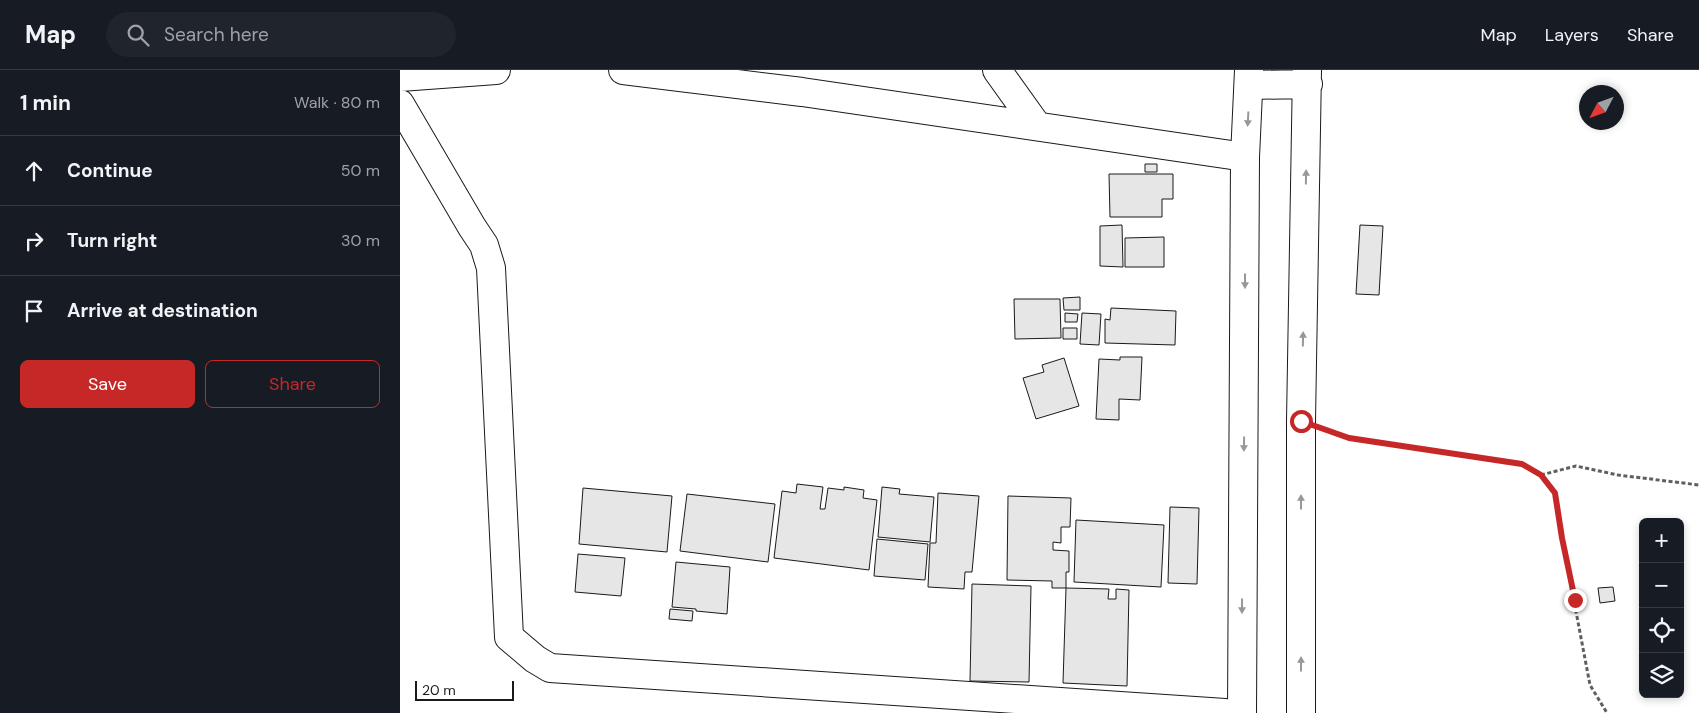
<!DOCTYPE html>
<html lang="en">
<head>
<meta charset="utf-8">
<style>
	:root { --surface:#171b24; --page:#20242c; --text:#f1f3f6; --muted:#9ea1a6; --line:#363941; --accent:#c62828 }
	body { margin:0; font-family:"DM Sans",sans-serif; background:var(--page); color:var(--text) }
	.controls { position:absolute; right:15px; bottom:15px; display:grid; overflow:hidden; border-radius:8px; box-shadow:0 2px 8px #0003 }
	.controls button { width:45px; height:45px; display:grid; place-items:center; padding:0; border:0; border-bottom:1px solid var(--line); background:var(--surface); color:var(--text); font:25px sans-serif }
	.compass { position:absolute; left:1179px; top:15px; width:45px; height:45px; border-radius:50%; background:var(--surface); box-shadow:0 2px 8px #0003; rotate:229deg }
	.scale { position:absolute; left:15px; bottom:12px; width:99px; box-sizing:border-box; padding-left:5px; border:2px solid #1a1a1a; border-top:0; font-size:14px; line-height:18px; white-space:nowrap; color:#1a1a1a; -webkit-text-stroke:4px #fff; paint-order:stroke }
	.stop { position:absolute; width:15px; height:15px; margin:-11px; border:4px solid #c62828; border-radius:50%; background:#fff }
	.stop.end { background:#c62828; border-color:#fff; box-shadow:0 1px 5px #0008 }
	.list { margin:0; padding:0; list-style:none }
	h2 { display:flex; justify-content:space-between; align-items:center; height:65px; margin:0; padding:0 20px; font-size:21px }
	h2 small { font-size:16px; font-weight:400; color:var(--muted) }
	.list li { display:grid; grid-template-columns:32px 1fr auto; gap:15px; align-items:center; box-sizing:border-box; height:70px; padding:0 20px; border-top:1px solid var(--line) }
	.list b { display:block; font-size:19px; white-space:nowrap }
	.list em { font-size:16px; font-style:normal; color:var(--muted) }
	.actions { display:flex; gap:10px; padding:15px 20px }
	.actions a { flex:1; padding:11px 0; border:1px solid var(--accent); border-radius:8px; text-align:center; font-size:18px; color:var(--accent) }
	.actions .main { background:var(--accent); color:#fff }
	.icon { flex:none; width:28px; height:28px; fill:none; stroke:currentColor; stroke-width:2; stroke-linecap:round; stroke-linejoin:round }
	.map { position:relative; flex:none; width:1299px; height:643px; overflow:hidden }
	header { display:flex; align-items:center; gap:30px; box-sizing:border-box; height:70px; padding:0 25px; background:var(--surface); border-bottom:1px solid var(--line) }
	header strong { font-size:24px }
	nav { display:flex; gap:28px; margin-inline-start:auto; font-size:18px }
	.search { width:350px; height:45px; background:var(--page); display:flex; align-items:center; gap:12px; box-sizing:border-box; padding:0 18px; border-radius:28px; color:var(--muted); font-size:19px }
	main { display:flex }
	aside { flex:1; background:var(--surface) }
	.map>svg:first-child { display:block }
	.building { fill:#e6e6e6; stroke:#1a1a1a }
	.lines { fill:none; stroke-linecap:round; stroke-linejoin:round }
	.minor-casing { stroke:#1a1a1a; stroke-width:30 }
	.major-casing { stroke:#1a1a1a; stroke-width:30 }
	.path { stroke:#5f5f5f; stroke-width:3; stroke-dasharray:4 2.5; stroke-linecap:butt }
	.minor { stroke:#fff; stroke-width:28 }
	.major { stroke:#fff; stroke-width:28 }
	.oneway { fill:#989898 }
	.route { stroke:#c62828; stroke-width:6 }
</style>
</head>
<body>
<header>
<strong>Map</strong>
<div class="search"><svg class="icon" aria-label="search" viewBox="0 0 24 24"><circle cx="10" cy="10" r="6"/><path d="M15 15l6 6"/></svg>Search here</div>
<nav><a>Map</a><a>Layers</a><a>Share</a></nav>
</header>
<main>
<aside>
<h2>1 min<small>Walk · 80 m</small></h2>
<ul class="list">
<li><svg class="icon" aria-label="ahead" viewBox="0 0 24 24"><path d="M12 20V5M6 11l6-6 6 6"/></svg><div><b>Continue</b></div><em>50 m</em></li>
<li><svg class="icon" aria-label="right" viewBox="0 0 24 24"><path d="M7 20v-9h11M14 6l5 5-5 5"/></svg><div><b>Turn right</b></div><em>30 m</em></li>
<li><svg class="icon" aria-label="arrive" viewBox="0 0 24 24"><path d="M6 21V4h12l-3 4 3 4H6"/></svg><div><b>Arrive at destination</b></div></li>
</ul>
<div class="actions"><a class="main">Save</a><a>Share</a></div>
</aside>
<div class="map">
<svg width="1299" height="643" viewBox="0 0 1299 643">
	<rect width="100%" height="100%" fill="#fff"/>
	<path class="building" d="M745,94H757V102H745Z
		M709,104H773V129H762V147H710Z
		M722,155L723,197L700,196V156Z
		M960,155L983,156L979,225L956,224Z
		M764,167V197H725V168Z
		M680,227V240H664L663,228Z
		M614,229H660L661,268L615,269Z
		M711,238L776,241L775,275L705,273V249L710,250Z
		M665,243L678,244L677,252H665Z
		M682,243L701,244L699,275L680,274Z
		M663,258H677V269H663Z
		M720,287H742L740,330L719,329V350L696,349L699,289L720,290Z
		M664,288L679,336L636,349L623,308L644,302L642,295Z
		M397,414L423,417L420,439H425L428,418L444,420V417L464,420L463,428L477,430L469,500L374,488L382,421L396,423Z
		M482,417L500,419L499,424L534,427L530,472L478,467Z
		M183,418L272,426L267,482L179,474Z
		M538,423L579,426L572,502H565L564,519L528,517L530,473H536Z
		M287,424L375,434L368,492L280,481Z
		M608,426L671,428L670,457H661V473L653,472V480L669,481V502H666V518H652V511L607,510Z
		M770,437L799,438L797,514L768,513Z
		M676,450L764,455L761,517L674,512Z
		M477,469L528,474L525,510L474,506Z
		M178,484L225,488L221,526L175,522Z
		M276,492L330,497L327,544L296,541V539L272,537Z
		M572,514L631,516L629,612L570,611Z
		M1213,517L1215,531L1200,533L1198,518Z
		M666,518L709,519L708,529H716V519L729,520L727,616L663,613Z
		M270,539L293,541L292,551L269,549Z"/>
	<g class="lines">
		<defs>
			<path id="minor" d="M223,0L402,22L845,87
				M597,0L637,56
				M0,7L96,0
				M0,34L72,157L84,175L91,198L109,567L135,589L150,598L825,643"/>
			<path id="major" d="M849,15L908,14
				M842,643L845,87L849,0
				M901,643V351L907,0"/>
		</defs>
		<use href="#minor" class="minor-casing"/>
		<use href="#major" class="major-casing"/>
		<path class="path" d="M931,361L949,368L1122,394L1141,405L1155,423L1162,468L1190,615L1207,643
			M1141,405L1176,396L1218,405L1299,415"/>
		<use href="#minor" class="minor"/>
		<use href="#major" class="major"/>
	</g>
	<defs><path id="oneway-solid" d="M-6-.8H1V-3.2L6.5 0L1 3.2V.8H-6Z" transform="scale(1.25)"/></defs>
	<g class="oneway">
		<use href="#oneway-solid" transform="translate(848 49) rotate(93)"/>
		<use href="#oneway-solid" transform="translate(906 107) rotate(-89)"/>
		<use href="#oneway-solid" transform="translate(845 211) rotate(90)"/>
		<use href="#oneway-solid" transform="translate(903 269) rotate(-89)"/>
		<use href="#oneway-solid" transform="translate(844 374) rotate(91)"/>
		<use href="#oneway-solid" transform="translate(901 432) rotate(-90)"/>
		<use href="#oneway-solid" transform="translate(842 536) rotate(90)"/>
		<use href="#oneway-solid" transform="translate(901 594) rotate(-90)"/>
	</g>
	<g class="lines">
		<path class="route" d="M901,351L949,368L1122,394L1141,405L1155,423L1162,468L1175,530"/>
	</g>
</svg>
<div class="controls">
<button>+</button>
<button>−</button>
<button><svg class="icon" aria-label="locate" viewBox="0 0 24 24"><circle cx="12" cy="12" r="6"/><path d="M12 2v4M12 18v4M2 12h4M18 12h4"/></svg></button>
<button><svg class="icon" aria-label="layers" viewBox="0 0 24 24"><path d="M12 4l9 5-9 5-9-5zM3 14l9 5 9-5"/></svg></button>
</div>
<svg class="compass" viewBox="-18 -18 36 36"><path d="M0-13l5 13h-10z" fill="#e53935"/><path d="M0 13l5-13h-10z" fill="#9ea1a6"/></svg>
<div class="scale">20 m</div>
<div class="stop" style="left:901px;top:351px"></div>
<div class="stop end" style="left:1175px;top:530px"></div>
</div>
</main>
</body>
</html>
